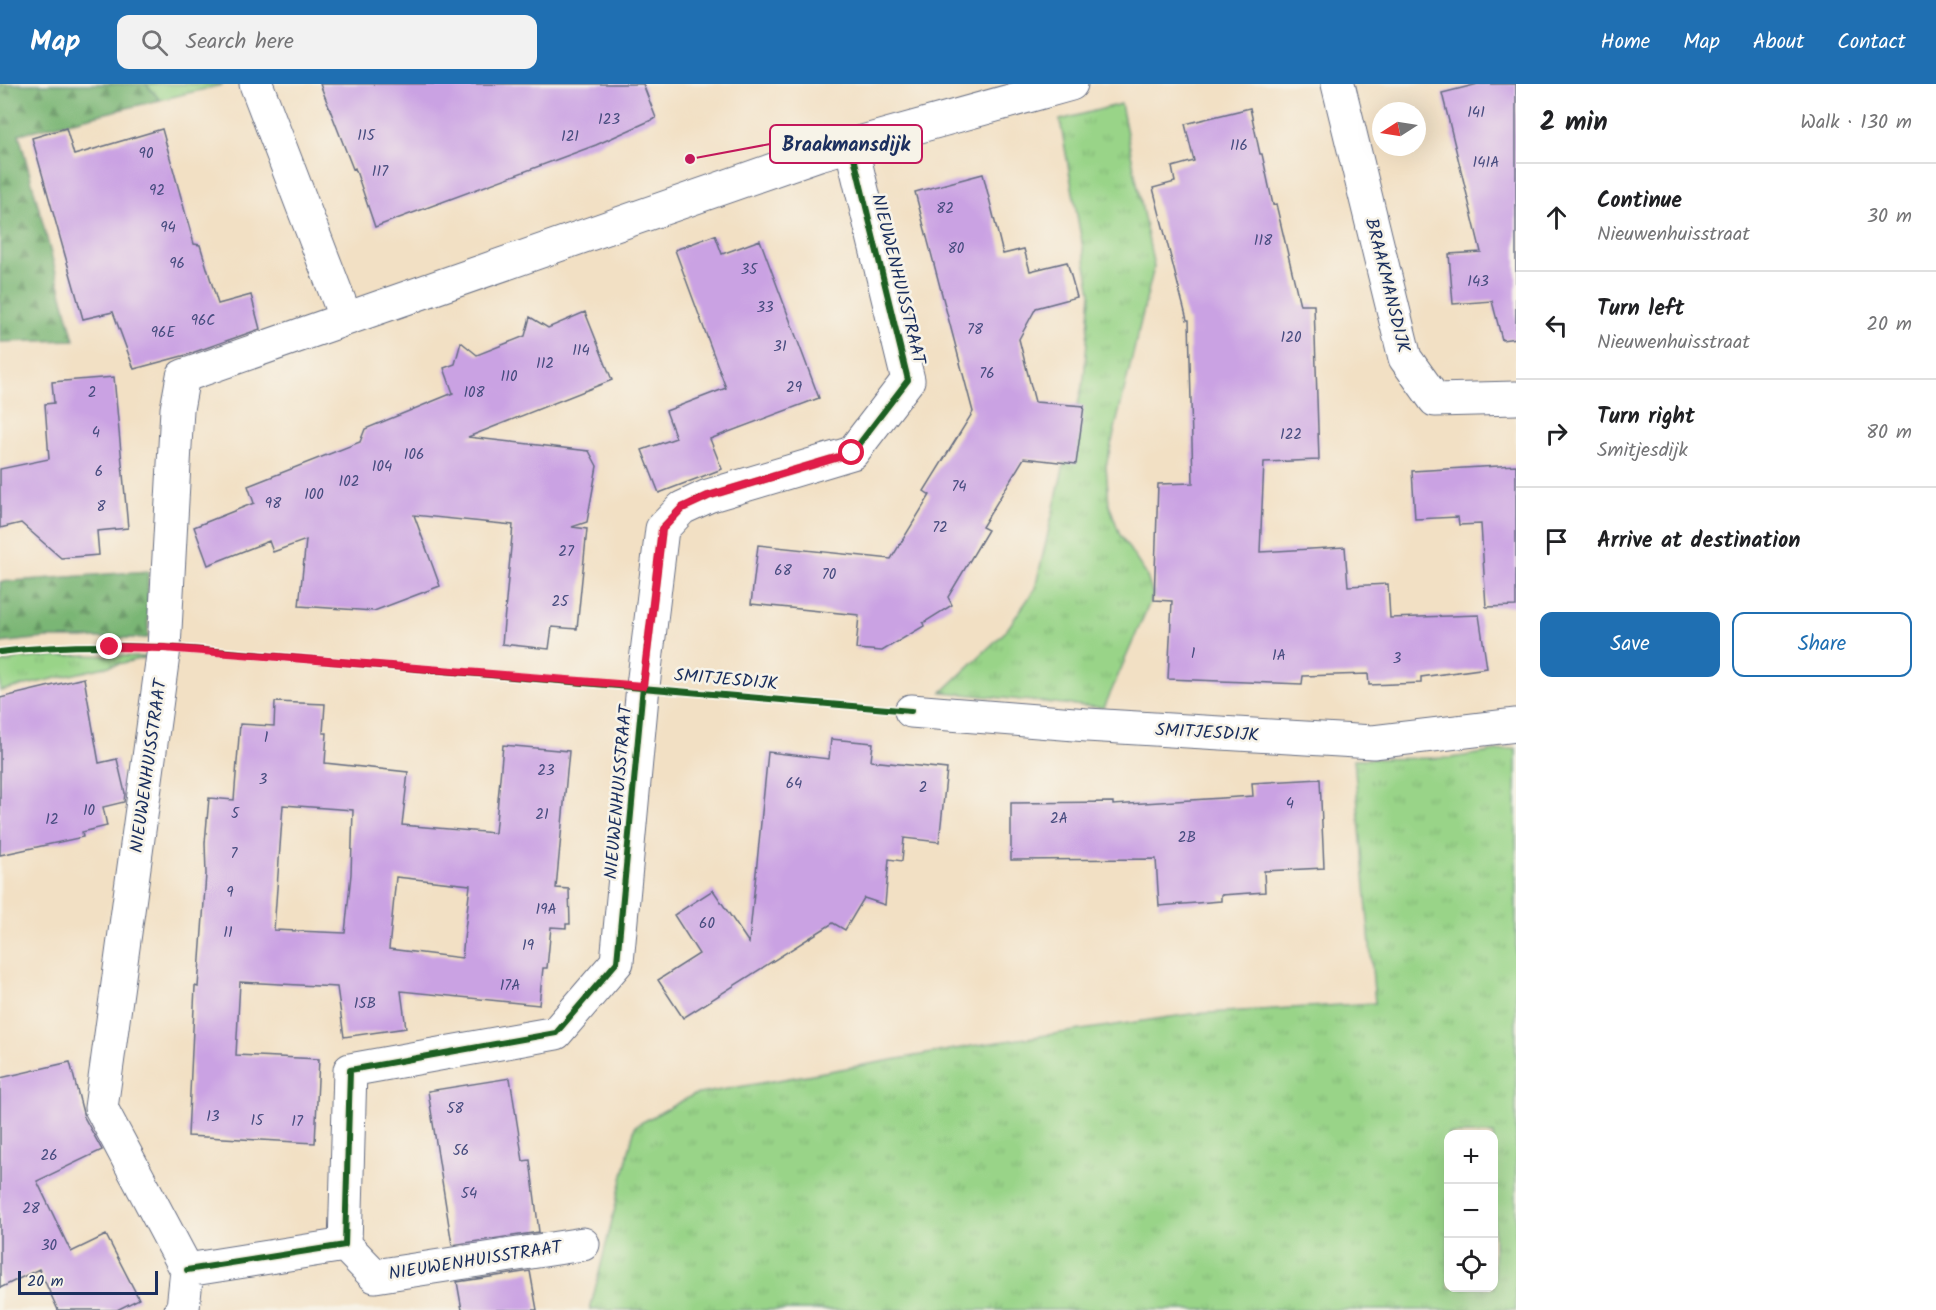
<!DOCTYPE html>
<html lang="en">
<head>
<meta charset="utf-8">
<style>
	:root { --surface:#fff; --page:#f2f2f2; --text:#202124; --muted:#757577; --line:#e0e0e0; --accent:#1f6fb2 }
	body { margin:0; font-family:Kalam,sans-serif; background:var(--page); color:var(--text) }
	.controls { position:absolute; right:18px; bottom:18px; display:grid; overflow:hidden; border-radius:12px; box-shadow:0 6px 24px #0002 }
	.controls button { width:54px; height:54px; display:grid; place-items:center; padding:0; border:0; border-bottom:2px solid var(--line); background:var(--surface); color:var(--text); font:30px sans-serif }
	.compass { position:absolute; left:1372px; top:18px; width:54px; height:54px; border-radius:50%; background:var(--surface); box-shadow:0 6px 24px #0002; rotate:258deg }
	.scale { position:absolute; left:18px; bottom:15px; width:140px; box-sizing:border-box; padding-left:6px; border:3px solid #1b2f5e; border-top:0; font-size:16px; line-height:21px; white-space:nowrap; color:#1b2f5e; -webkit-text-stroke:4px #f7f3e8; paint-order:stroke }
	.stop { position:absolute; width:18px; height:18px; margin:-14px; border:4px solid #e11d48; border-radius:50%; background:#fff }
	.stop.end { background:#e11d48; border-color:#fff; box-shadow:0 2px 6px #0008 }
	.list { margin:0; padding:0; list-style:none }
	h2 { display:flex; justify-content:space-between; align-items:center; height:78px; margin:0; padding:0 24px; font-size:26px }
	h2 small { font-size:20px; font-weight:400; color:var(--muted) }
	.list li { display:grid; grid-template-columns:39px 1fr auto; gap:18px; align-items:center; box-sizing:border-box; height:108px; padding:0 24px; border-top:2px solid var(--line) }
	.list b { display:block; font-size:22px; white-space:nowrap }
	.list p { margin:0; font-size:20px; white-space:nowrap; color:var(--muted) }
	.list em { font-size:20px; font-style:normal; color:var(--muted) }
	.actions { display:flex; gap:12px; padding:18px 24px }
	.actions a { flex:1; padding:14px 0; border:2px solid var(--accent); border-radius:12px; text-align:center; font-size:21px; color:var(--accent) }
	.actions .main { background:var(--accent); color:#fff }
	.icon { flex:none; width:33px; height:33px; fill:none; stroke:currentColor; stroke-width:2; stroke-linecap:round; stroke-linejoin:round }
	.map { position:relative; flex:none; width:1516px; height:1226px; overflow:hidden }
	header { display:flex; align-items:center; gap:36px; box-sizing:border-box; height:84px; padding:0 30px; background:var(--accent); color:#fff }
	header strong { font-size:28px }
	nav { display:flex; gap:33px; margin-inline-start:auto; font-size:21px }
	.search { width:420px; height:54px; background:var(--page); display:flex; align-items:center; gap:15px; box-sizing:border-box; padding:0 21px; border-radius:12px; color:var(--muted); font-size:22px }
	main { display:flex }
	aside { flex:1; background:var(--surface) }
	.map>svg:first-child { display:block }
	.grass { fill:url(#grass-tufts); stroke:#5a8273; stroke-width:1.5; fill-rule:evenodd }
	.forest { fill:url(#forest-firs); stroke:#4a7269; stroke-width:1.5 }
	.building { fill:#caa2e3; fill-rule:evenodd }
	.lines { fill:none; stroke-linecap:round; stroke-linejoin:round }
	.minor-casing { stroke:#666d82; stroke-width:35 }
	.minor { stroke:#fff; stroke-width:33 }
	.cycleway-casing { stroke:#f7f3e8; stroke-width:10 }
	.cycleway { stroke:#1b5e20; stroke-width:6 }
	.route { stroke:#e11d48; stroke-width:8 }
	.labels { text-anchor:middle; stroke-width:5; stroke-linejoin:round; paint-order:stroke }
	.number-label { font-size:15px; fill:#474c7f }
	.street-label { font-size:18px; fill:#1b2f5e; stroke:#f7f3e8 }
	.leader { fill:none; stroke:#c2185b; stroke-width:2 }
	.callout-dot { fill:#c2185b; stroke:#f7f3e8; stroke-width:2 }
	.callout { fill:#f7f3e8; stroke:#c2185b; stroke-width:2 }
	.callout-label { font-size:20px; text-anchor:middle; font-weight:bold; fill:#1b2f5e }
</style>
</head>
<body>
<header>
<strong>Map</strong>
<div class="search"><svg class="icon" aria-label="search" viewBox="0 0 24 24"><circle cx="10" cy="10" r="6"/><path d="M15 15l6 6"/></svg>Search here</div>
<nav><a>Home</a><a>Map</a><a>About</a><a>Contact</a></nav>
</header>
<main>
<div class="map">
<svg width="1516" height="1226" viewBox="0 0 1516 1226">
	<defs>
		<pattern id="grass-tufts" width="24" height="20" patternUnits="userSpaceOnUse" patternTransform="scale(1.5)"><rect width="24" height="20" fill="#99d488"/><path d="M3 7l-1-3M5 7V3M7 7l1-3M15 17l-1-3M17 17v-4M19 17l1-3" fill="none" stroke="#83b678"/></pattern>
		<pattern id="forest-firs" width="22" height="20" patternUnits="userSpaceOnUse" patternTransform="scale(1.5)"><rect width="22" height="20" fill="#7ab674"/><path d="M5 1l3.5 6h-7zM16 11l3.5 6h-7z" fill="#639462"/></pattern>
	</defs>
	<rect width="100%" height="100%" fill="#f7f3e8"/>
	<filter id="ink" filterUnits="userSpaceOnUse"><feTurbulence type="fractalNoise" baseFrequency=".0167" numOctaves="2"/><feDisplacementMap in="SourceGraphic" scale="12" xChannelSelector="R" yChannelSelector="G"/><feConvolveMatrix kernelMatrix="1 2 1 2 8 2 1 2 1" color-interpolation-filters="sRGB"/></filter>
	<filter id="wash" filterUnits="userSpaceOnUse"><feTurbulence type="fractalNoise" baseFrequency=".008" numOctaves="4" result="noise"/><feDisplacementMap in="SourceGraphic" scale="24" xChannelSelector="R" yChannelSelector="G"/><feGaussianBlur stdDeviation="1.35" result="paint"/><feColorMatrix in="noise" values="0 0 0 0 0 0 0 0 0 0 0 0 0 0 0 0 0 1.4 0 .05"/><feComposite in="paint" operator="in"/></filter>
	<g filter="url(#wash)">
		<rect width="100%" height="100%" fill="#f2e0c4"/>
		<path class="grass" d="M146,0H222V1L160,16Z
			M1121,20L1154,183L1106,382L1109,420L1120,451L1146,490L1153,511L1104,624L942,608L1006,547L1035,505L1084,294L1091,209L1060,36Z
			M80,571L149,573L0,607V579L23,574Z
			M1516,664V1226H590L635,1042L693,1011L978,961L1191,930L1375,919L1354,675L1451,674ZM1448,1050H1494V1204H1448Z"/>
		<path class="forest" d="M0,0H146L160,16L19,50L74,256L0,258Z
			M148,487V554H45L0,559V498Z"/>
		<g id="blocks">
			<path class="building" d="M320,0H643L656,34L596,61L375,143L355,84L353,85Z
				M1478,0H1516V254L1502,256L1492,217L1453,220L1449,170L1481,168L1442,9Z
				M1250,24L1260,70H1262L1273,121L1276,120L1300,221H1314L1319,376L1264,378L1260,468L1345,463L1348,502L1388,500L1390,534L1479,531L1487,584L1421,593V599L1369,601L1368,590L1303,592L1302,600L1168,595L1172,517L1154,516L1158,400L1193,399L1189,236H1187L1153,104L1175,98L1172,83L1194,77L1185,40Z
				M66,44L74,71L162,45L194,160L200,161L218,220L251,211L260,245L186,271L134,285L113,228L83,235L32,54Z
				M983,90L1003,170L1024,165L1030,187L1067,178L1077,213L1036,224L1019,255L1035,318L1084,322L1076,380L1024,374L982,443L988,446L948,513L952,521L923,539L924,542L882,567L856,565L859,531L751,520L758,461L891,475L930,411L924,407L973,328L915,108Z
				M715,151L722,170L760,156L819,314L710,355L722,385L659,409L642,366L676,354L666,327L726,304L675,166Z
				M585,228L612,296L468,353L589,367L597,382L587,438L572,443L587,445L577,545L552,543L549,565L502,560L513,441L414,431L440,502L374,527L299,522L306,456L273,468L269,457L208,481L194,443L254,419L248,402L360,358L365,345L453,309L444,284L455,280L461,258L477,271L525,252L530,233L548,244Z
				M114,293L128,444L97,447L99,471L61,474L21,439L0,444V385L49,375L45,320L54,319L52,298Z
				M1516,381V522L1486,523L1481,440L1459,441L1458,433L1415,435L1412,387Z
				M84,594L99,679L117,675L125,709L124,718L103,723L107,742L82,748L83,753L0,771V614Z
				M275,618L325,620L323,649H327L325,679L408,688L402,741L495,749L503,661L569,667L556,804L569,805L570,840H566V844L551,843L547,884H543L539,921L401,907L406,944L344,953L337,903L240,898L236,971L319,975L315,1059L188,1052L195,902L198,903L206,790L205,759L209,714L234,716L240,640L274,642ZM283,721L353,726L351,790L345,849L274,846ZM396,793L470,801L462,874L389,865Z
				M831,655L873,659L871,677L947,685L939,758L904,754L902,777L889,775L885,821L864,814L845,846L833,839L683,934L658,896L699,870L674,831L713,806L749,859L768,668L829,675Z
				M1320,695L1324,784L1264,787L1265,808L1221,811V817L1159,822L1156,775L1011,776V719L1113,718V721L1253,712L1252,699Z
				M70,978L84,1033L102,1066L37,1097L71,1168L106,1151L139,1215L117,1226H58L39,1185L0,1204V994Z
				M510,994L523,1077L530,1076L539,1148L452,1161L428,1007Z
				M530,1187L537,1226H462L457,1198Z"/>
		</g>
	</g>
	<g filter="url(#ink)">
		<use href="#blocks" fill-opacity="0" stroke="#666d82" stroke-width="1.5"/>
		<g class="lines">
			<defs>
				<path id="minor" d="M256,0L346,235L819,70L1071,0
					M1338,0L1405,274L1435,316L1516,314
					M911,627L1087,641L1373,658L1516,641
					M583,1160L375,1192L345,1161L350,986L556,949L617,878L643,602L662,445L682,424L708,412L852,369L908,296L851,61
					M187,1186L345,1161
					M181,1226L183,1224L187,1186L101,1024L164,564L177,325L183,292L346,235"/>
			</defs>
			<use href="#minor" class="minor-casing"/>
			<use href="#minor" class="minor"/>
			<defs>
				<path id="cycleway" d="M0,568C120,553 242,570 362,580C545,595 728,610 911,627
					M187,1186L345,1161L350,986L556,949L617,878L643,602L662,445L682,424L708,412L852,369L908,296L851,61"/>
			</defs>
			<use href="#cycleway" class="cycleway-casing"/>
			<use href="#cycleway" class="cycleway"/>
		</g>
	</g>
	<g class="lines" filter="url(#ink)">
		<path class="route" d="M110,563L164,564L643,602L662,445L682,424L708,412L852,369"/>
	</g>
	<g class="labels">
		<g class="number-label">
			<text x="1476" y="33">141</text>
			<text x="609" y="40">123</text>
			<text x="366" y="56">115</text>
			<text x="570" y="57">121</text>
			<text x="1239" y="66">116</text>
			<text x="146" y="74">90</text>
			<text x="1486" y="83">141A</text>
			<text x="380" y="92">117</text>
			<text x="157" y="111">92</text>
			<text x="945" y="129">82</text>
			<text x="168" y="148">94</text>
			<text x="1263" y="161">118</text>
			<text x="956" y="169">80</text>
			<text x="177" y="184">96</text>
			<text x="749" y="190">35</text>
			<text x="1478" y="202">143</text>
			<text x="765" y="228">33</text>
			<text x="203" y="241">96C</text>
			<text x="975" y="250">78</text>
			<text x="163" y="253">96E</text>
			<text x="1291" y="258">120</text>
			<text x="780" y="267">31</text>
			<text x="581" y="271">114</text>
			<text x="545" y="284">112</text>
			<text x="987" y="294">76</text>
			<text x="509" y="297">110</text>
			<text x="794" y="308">29</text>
			<text x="92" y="313">2</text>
			<text x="474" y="313">108</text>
			<text x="96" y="353">4</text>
			<text x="1291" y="355">122</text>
			<text x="414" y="375">106</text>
			<text x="382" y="387">104</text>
			<text x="99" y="392">6</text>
			<text x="349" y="402">102</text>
			<text x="959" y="407">74</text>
			<text x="314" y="415">100</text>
			<text x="273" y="424">98</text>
			<text x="101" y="427">8</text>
			<text x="940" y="448">72</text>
			<text x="566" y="472">27</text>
			<text x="783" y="491">68</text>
			<text x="829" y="495">70</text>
			<text x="560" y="522">25</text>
			<text x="1193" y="574">1</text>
			<text x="1279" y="576">1A</text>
			<text x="1397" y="579">3</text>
			<text x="266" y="658">1</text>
			<text x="546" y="691">23</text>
			<text x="263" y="700">3</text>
			<text x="794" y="704">64</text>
			<text x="923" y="708">2</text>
			<text x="1290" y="724">4</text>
			<text x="89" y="731">10</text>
			<text x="235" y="734">5</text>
			<text x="542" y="735">21</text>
			<text x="1059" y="739">2A</text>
			<text x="52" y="740">12</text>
			<text x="1187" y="758">2B</text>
			<text x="234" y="774">7</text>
			<text x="230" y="813">9</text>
			<text x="546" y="830">19A</text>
			<text x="707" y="844">60</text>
			<text x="228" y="853">11</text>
			<text x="528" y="866">19</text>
			<text x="510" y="906">17A</text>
			<text x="365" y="924">15B</text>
			<text x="455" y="1029">58</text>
			<text x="213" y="1037">13</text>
			<text x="257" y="1041">15</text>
			<text x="297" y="1042">17</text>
			<text x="461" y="1071">56</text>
			<text x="49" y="1076">26</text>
			<text x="469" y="1114">54</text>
			<text x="31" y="1129">28</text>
			<text x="49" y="1166">30</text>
		</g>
		<g class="street-label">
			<text transform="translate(899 195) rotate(76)" y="6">NIEUWENHUISSTRAAT</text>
			<text transform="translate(1388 201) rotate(76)" y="6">BRAAKMANSDIJK</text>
			<text transform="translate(726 595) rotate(5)" y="6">SMITJESDIJK</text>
			<text transform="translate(1207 648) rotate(3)" y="6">SMITJESDIJK</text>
			<text transform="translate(148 682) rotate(-82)" y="6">NIEUWENHUISSTRAAT</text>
			<text transform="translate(618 708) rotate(-85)" y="6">NIEUWENHUISSTRAAT</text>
			<text transform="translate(475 1176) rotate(-9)" y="6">NIEUWENHUISSTRAAT</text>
		</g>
	</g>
	<path class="leader" d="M690 75L770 60"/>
	<circle class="callout-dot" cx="690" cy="75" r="6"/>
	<rect class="callout" x="770" y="41" width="152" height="38" rx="6"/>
	<g class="callout-label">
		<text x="846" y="67">Braakmansdijk</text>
	</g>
</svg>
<div class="controls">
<button>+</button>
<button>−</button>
<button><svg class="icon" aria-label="locate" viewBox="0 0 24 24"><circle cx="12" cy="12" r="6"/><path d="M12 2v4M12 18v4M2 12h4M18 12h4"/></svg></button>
</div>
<svg class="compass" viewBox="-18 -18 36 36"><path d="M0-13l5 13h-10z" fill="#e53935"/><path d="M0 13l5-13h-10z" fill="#757577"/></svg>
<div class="scale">20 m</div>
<div class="stop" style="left:852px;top:369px"></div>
<div class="stop end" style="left:110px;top:563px"></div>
</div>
<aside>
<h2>2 min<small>Walk · 130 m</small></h2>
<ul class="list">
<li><svg class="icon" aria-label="ahead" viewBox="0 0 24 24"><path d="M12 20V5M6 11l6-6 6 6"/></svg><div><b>Continue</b><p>Nieuwenhuisstraat</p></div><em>30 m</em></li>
<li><svg class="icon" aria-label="left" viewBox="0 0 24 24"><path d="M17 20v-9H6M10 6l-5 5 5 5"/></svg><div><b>Turn left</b><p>Nieuwenhuisstraat</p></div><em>20 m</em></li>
<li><svg class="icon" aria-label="right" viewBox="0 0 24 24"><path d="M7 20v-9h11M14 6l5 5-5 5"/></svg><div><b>Turn right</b><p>Smitjesdijk</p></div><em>80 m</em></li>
<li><svg class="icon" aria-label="arrive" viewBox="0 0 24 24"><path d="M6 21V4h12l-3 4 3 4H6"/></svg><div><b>Arrive at destination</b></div></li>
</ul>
<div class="actions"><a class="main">Save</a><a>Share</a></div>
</aside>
</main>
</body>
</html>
